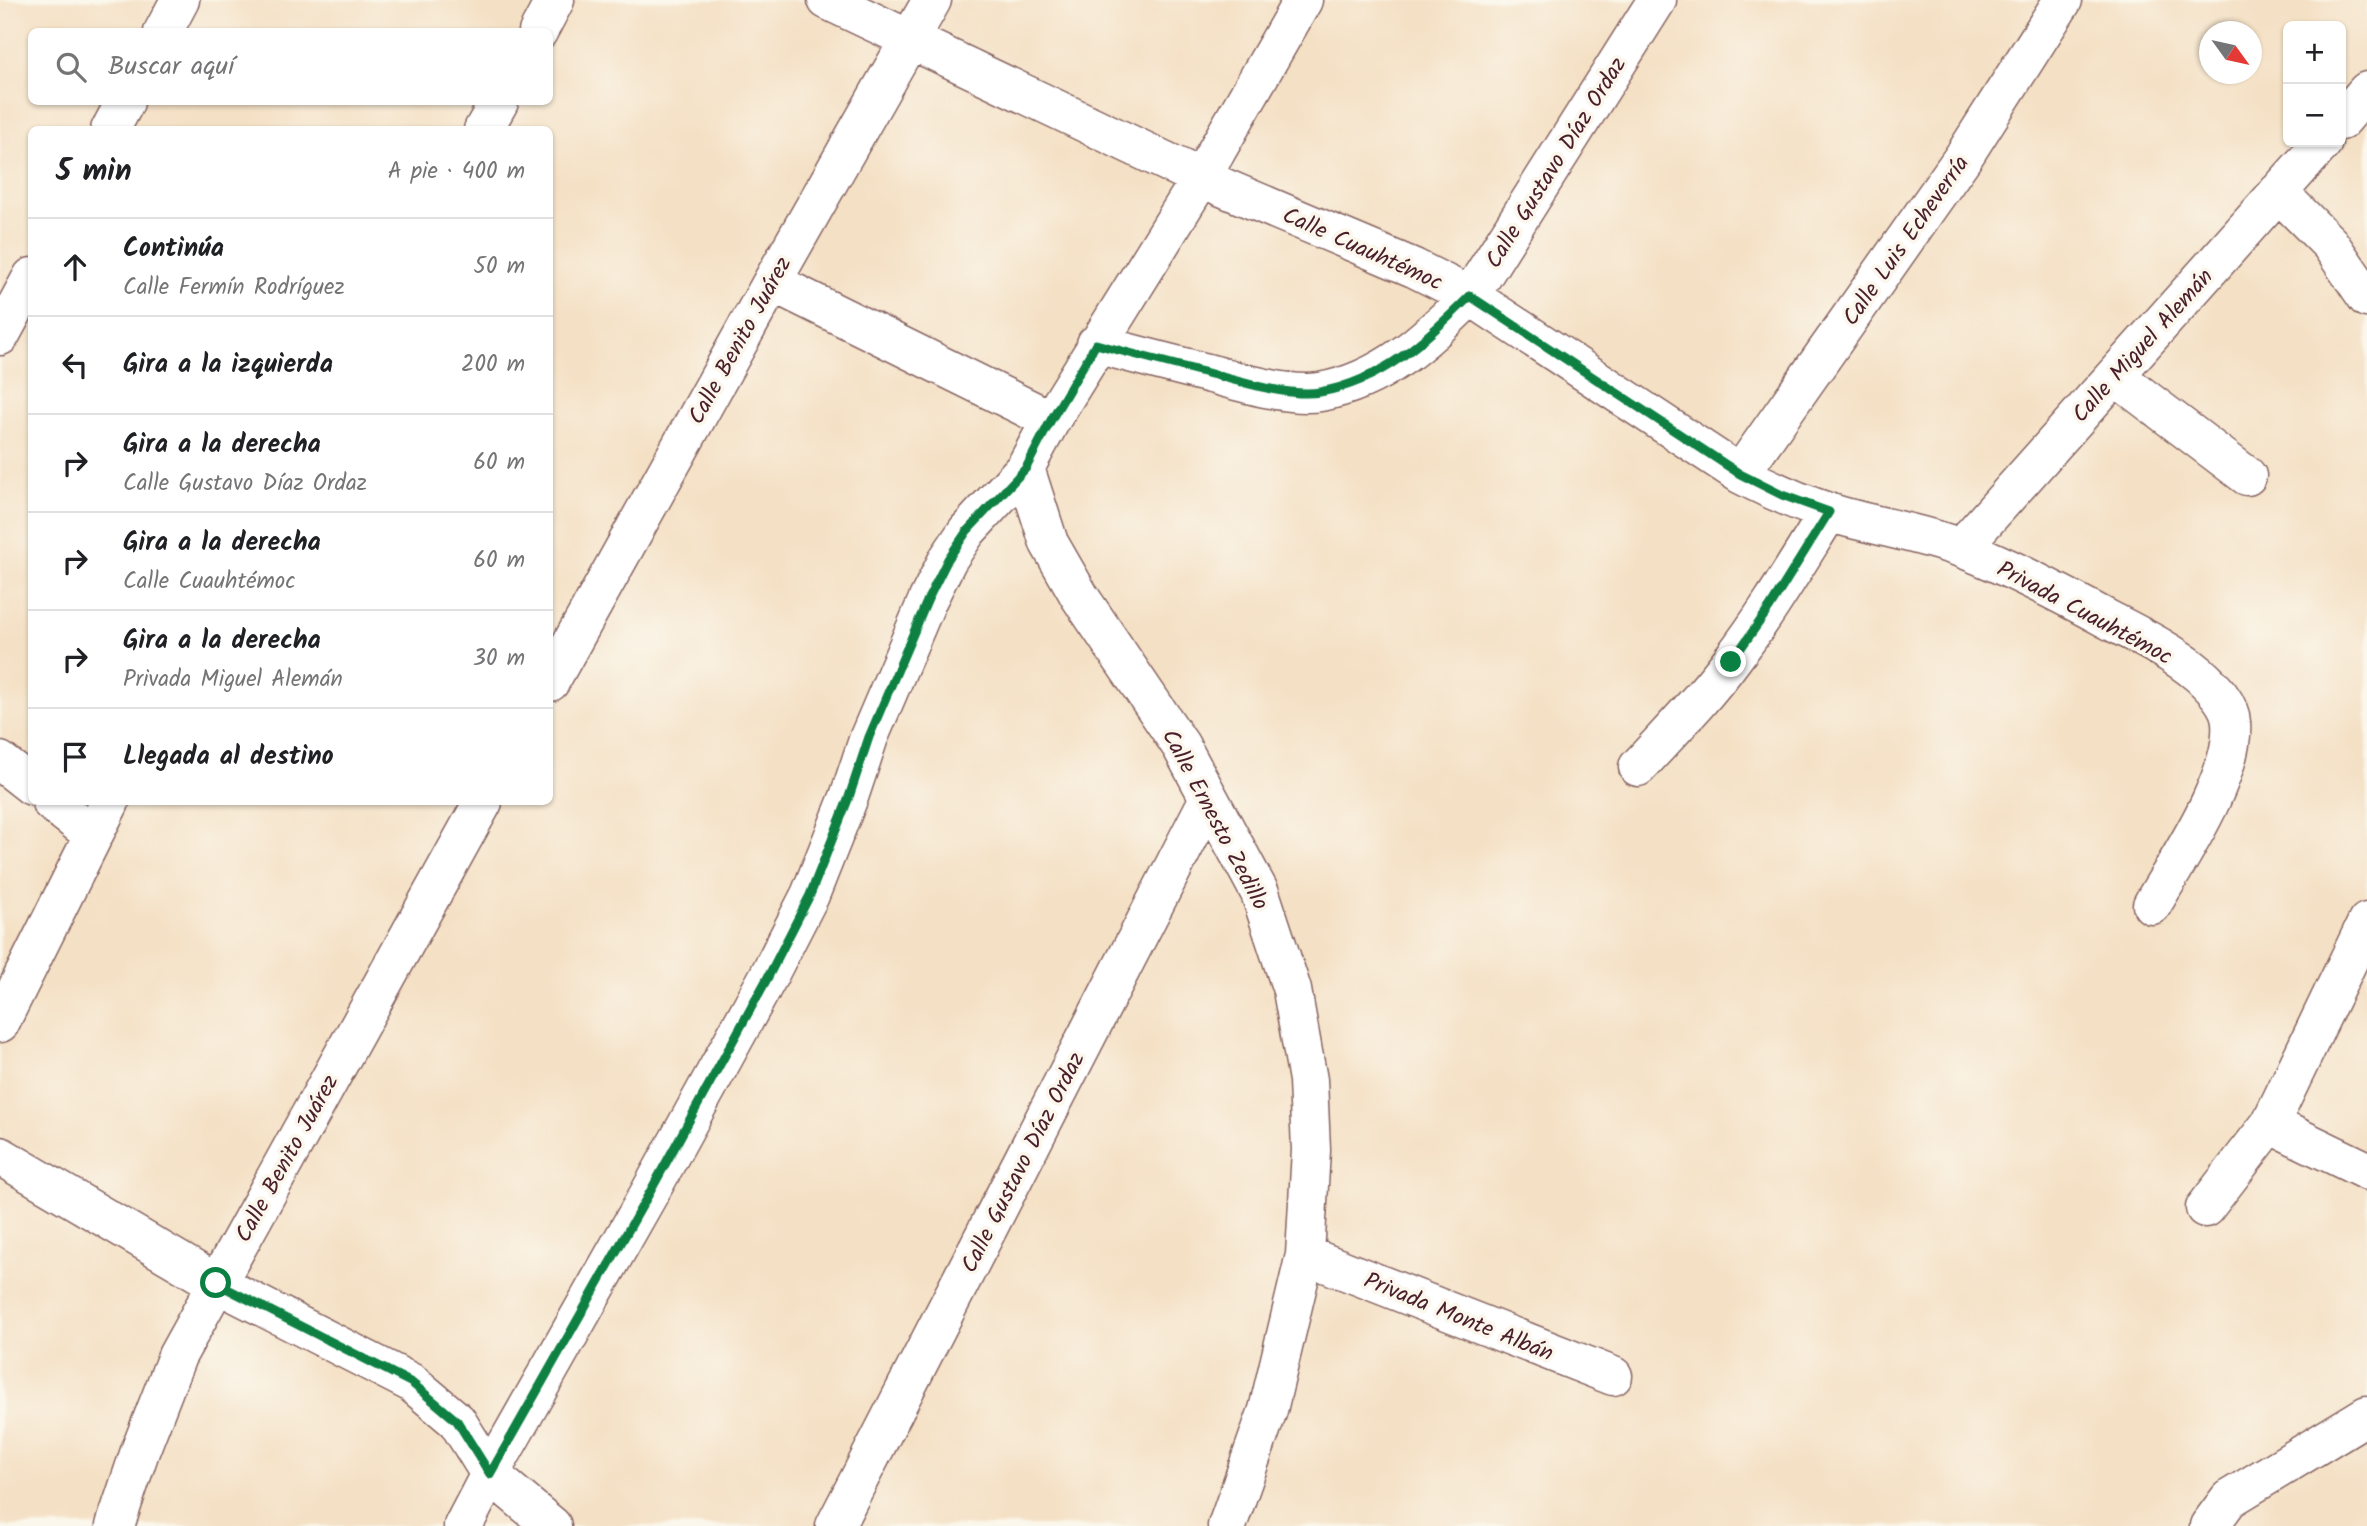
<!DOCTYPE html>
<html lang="es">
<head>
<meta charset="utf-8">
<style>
	:root { --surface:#fff; --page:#f6f6f6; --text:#202124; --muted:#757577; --line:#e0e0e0 }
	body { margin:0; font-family:Kalam,sans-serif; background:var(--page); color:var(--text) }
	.controls { position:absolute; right:21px; top:21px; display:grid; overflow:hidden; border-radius:10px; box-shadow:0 2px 5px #0004 }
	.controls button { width:63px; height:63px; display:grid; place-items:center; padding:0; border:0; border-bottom:2px solid var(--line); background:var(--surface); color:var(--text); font:35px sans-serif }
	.compass { position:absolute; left:2199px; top:21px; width:63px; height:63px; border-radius:50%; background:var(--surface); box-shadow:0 2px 5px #0004; rotate:123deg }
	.stop { position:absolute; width:21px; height:21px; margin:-16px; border:5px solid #0b8043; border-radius:50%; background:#fff }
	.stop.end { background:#0b8043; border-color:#fff; box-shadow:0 2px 7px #0008 }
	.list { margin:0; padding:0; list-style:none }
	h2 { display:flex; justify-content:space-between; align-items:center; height:91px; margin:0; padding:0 28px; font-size:30px }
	h2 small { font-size:23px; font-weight:400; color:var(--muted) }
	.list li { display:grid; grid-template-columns:46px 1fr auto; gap:21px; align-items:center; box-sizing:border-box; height:98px; padding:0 28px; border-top:2px solid var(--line) }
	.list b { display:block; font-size:26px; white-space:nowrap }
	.list p { margin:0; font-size:23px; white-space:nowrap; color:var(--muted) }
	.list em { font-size:23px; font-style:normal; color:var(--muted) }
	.icon { flex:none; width:38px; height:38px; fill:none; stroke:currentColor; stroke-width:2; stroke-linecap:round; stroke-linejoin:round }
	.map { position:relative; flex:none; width:2367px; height:1526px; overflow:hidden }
	.search { position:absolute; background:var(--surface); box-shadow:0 2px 5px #0004; left:28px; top:28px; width:525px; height:77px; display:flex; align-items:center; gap:18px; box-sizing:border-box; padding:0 24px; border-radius:10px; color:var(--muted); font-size:26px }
	.panel { position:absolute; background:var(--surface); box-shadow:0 2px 5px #0004; left:28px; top:126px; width:525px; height:679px; border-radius:10px }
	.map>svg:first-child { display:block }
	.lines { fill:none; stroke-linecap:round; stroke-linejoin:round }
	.minor-casing { stroke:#866361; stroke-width:41 }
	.minor { stroke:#fff; stroke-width:38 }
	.route { stroke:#0b8043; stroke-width:9 }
	.labels { text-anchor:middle; stroke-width:7; stroke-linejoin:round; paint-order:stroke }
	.street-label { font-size:23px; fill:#4a1f2b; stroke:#fbf7ec }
</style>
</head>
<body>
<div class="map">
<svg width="2367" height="1526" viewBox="0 0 2367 1526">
	<rect width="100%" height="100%" fill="#fbf7ec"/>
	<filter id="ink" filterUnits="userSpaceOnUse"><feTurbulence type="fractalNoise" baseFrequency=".0143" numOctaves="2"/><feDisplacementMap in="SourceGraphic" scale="14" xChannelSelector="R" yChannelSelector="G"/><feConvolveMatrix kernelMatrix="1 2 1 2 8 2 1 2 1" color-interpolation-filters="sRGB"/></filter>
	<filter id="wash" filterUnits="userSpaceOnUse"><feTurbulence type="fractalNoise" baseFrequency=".00686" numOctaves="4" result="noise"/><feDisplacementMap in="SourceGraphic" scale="28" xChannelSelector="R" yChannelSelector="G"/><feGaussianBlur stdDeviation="1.57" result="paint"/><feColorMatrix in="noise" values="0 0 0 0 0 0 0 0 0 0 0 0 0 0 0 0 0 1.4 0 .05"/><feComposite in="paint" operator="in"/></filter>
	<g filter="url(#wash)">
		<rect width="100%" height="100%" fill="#f4e0c4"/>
	</g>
	<g filter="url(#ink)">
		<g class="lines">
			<defs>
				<path id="minor" d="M827,0L1201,178L1414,268L1470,296L1740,474C1769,489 1797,502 1828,512C1872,526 1918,532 1961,548C2010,567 2063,595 2109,620C2140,636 2173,652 2200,675C2213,687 2230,704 2231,722C2236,775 2178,860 2152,905
					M163,32L180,0
					M538,32L555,0
					M2341,121L2367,91
					M110,130L125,102
					M483,130L499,102
					M2278,192L2330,244L2367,298
					M772,282L1051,420
					M0,336L32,277
					M1096,344C1136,355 1176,365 1215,375C1243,383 1292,397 1320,392C1383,381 1427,339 1470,296L1657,0
					M2115,376L2247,476
					M1025,468L1049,543L1080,597L1181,746L1260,893L1292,990L1308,1080L1311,1150L1305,1255L1268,1410L1227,1526
					M1740,474L1964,156L2063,0
					M1961,548L2323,142
					M550,682L772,282L932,0
					M0,761L32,786
					M1638,767C1670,732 1703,699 1731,661C1767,614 1797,563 1829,512
					M51,802L92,834
					M0,1023L110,802
					M2270,1124L2367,1171
					M0,1156L216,1283L412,1383L457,1421L490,1474L552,1526
					M2205,1208L2270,1124L2367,922
					M1305,1255L1613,1376
					M115,1526L140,1451L177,1356L483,802
					M463,1526L490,1474L650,1192L768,977L810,895L849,797L869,737L928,599L948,559L967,531L1025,468L1051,420L1201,178L1303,0
					M835,1526L1209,798
					M2209,1526L2229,1499L2367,1415"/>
			</defs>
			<use href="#minor" class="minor-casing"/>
			<use href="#minor" class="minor"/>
		</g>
	</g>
	<g class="lines" filter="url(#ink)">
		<path class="route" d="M216,1283L412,1383L457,1421L490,1474L650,1192L768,977L810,895L849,797L869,737L928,599L948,559L967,531L1026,468L1051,420L1096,344C1136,355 1176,365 1215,375C1244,383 1292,397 1320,392C1383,381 1427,339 1470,296L1740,474L1782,495L1829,512L1770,607L1731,662"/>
	</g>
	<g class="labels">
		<g class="street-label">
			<text transform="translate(1555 162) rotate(-58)" y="8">Calle Gustavo Díaz Ordaz</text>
			<text transform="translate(1905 240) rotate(-55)" y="8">Calle Luis Echeverría</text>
			<text transform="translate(1363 248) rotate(24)" y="8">Calle Cuauhtémoc</text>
			<text transform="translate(739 340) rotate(-61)" y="8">Calle Benito Juárez</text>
			<text transform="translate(2142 345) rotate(-48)" y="8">Calle Miguel Alemán</text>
			<text transform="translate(2085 612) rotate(28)" y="8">Privada Cuauhtémoc</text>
			<text transform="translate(1216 819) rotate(62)" y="8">Calle Ernesto Zedillo</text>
			<text transform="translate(286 1158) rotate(-61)" y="8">Calle Benito Juárez</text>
			<text transform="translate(1022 1162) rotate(-63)" y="8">Calle Gustavo Díaz Ordaz</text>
			<text transform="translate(1459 1316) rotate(22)" y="8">Privada Monte Albán</text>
		</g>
	</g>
</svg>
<div class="controls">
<button>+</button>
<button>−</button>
</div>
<svg class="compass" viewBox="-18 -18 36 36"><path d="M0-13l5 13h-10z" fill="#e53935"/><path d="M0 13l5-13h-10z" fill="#757577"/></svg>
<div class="stop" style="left:216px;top:1283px"></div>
<div class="stop end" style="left:1731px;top:662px"></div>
<div class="search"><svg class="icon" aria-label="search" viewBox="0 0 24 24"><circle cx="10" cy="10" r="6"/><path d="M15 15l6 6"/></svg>Buscar aquí</div>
<section class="panel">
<h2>5 min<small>A pie · 400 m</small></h2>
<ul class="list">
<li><svg class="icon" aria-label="ahead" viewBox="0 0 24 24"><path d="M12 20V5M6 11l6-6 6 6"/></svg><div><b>Continúa</b><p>Calle Fermín Rodríguez</p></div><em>50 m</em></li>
<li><svg class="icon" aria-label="left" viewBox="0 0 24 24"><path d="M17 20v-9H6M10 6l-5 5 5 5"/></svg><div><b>Gira a la izquierda</b></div><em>200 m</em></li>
<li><svg class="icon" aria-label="right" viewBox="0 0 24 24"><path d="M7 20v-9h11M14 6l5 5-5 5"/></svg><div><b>Gira a la derecha</b><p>Calle Gustavo Díaz Ordaz</p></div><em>60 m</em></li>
<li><svg class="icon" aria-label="right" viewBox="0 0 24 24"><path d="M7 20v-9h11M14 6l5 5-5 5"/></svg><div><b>Gira a la derecha</b><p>Calle Cuauhtémoc</p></div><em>60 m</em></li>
<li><svg class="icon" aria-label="right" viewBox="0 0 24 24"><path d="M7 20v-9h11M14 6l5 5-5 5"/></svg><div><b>Gira a la derecha</b><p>Privada Miguel Alemán</p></div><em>30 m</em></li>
<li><svg class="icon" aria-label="arrive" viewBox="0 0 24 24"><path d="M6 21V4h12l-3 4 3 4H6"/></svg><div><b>Llegada al destino</b></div></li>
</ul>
</section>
</div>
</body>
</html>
